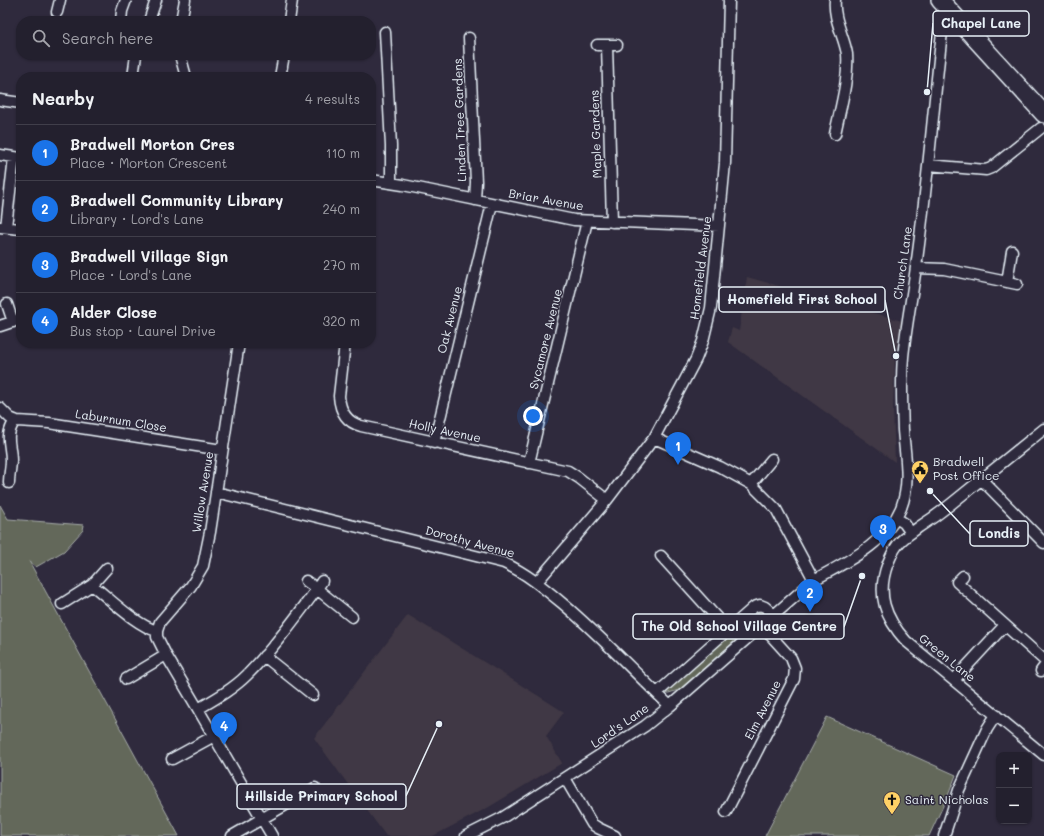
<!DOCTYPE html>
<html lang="en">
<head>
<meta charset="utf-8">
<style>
	:root { --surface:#23202e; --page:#2b2836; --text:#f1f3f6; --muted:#a3a3aa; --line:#403e4a; --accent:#1a73e8 }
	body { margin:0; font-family:Mali,sans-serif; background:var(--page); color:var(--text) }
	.controls { position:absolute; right:12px; bottom:12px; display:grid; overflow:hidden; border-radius:8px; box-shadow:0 1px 3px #0004 }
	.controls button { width:36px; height:36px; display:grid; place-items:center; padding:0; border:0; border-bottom:1px solid var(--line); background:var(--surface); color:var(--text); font:20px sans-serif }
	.you { position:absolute; left:533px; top:416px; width:14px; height:14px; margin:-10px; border:3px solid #fff; border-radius:50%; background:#1a73e8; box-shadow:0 0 0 6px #1a73e833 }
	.badge { display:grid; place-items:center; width:26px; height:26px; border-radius:50%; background:var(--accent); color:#fff; font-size:13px; font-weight:700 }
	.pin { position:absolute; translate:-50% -33px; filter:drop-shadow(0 1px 2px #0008) }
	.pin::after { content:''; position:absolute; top:21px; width:14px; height:12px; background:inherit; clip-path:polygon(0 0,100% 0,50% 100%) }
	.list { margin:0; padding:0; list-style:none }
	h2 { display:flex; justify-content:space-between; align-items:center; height:52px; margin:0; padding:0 16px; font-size:17px }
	h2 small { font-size:13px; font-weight:400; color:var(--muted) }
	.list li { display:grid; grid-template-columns:26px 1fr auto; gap:12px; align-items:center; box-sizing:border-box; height:56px; padding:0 16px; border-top:1px solid var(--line) }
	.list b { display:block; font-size:15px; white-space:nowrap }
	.list p { margin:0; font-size:13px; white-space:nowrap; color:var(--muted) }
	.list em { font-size:13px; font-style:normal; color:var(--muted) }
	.icon { flex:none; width:22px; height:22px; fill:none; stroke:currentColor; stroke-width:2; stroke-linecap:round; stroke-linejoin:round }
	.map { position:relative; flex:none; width:1044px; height:836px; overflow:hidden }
	.search { position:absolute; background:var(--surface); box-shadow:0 1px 3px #0004; left:16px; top:16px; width:360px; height:44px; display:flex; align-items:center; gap:10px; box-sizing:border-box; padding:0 14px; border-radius:16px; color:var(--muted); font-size:15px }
	.panel { position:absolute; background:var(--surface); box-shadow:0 1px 3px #0004; left:16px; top:72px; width:360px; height:276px; border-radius:16px }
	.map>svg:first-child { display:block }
	.built { fill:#403844 }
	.green { fill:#64685a; stroke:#a6aca9 }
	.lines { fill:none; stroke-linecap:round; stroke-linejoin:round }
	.minor-casing { stroke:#e8f1f8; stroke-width:13 }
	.trunk-casing { stroke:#e8f1f8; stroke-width:20 }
	.minor { stroke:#2f2a3d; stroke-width:10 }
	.trunk { stroke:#2f2a3d; stroke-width:17 }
	.labels { text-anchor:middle; stroke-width:3; stroke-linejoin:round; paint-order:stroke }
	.street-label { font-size:12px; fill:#e8f1f8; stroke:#2f2a3d }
	.poi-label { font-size:12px; fill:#e8f1f8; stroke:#2f2a3d; text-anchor:start }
	.leader { fill:none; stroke:#e8f1f8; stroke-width:1.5 }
	.callout-dot { fill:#e8f1f8; stroke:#2f2a3d; stroke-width:1.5 }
	.callout { fill:#2f2a3d; stroke:#e8f1f8; stroke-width:1.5 }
	.callout-label { font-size:13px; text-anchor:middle; font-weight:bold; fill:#e8f1f8 }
</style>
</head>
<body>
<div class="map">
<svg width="1044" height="836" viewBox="0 0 1044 836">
	<rect width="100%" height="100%" fill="#2f2a3d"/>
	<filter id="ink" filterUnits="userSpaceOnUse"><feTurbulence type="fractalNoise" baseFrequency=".025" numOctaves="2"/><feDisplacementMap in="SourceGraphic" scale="8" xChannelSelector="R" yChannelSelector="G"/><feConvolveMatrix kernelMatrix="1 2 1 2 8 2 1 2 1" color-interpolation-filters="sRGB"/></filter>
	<g filter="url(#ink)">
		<path class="built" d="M747,277L902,321L895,356L893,409L895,462L728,342L732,328L739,331Z
			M408,615L537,695L564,712L546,736L562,763L489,807L433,836H386L314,738Z"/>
		<path class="green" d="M0,505L8,519L84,525L83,530L64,551L36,567L29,561L179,836H0Z
			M758,611H761L763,614L761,618L679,690L665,694L666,691L754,613Z
			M827,717L956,775L949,793L929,836H765Z"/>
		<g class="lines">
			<defs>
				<path id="minor" d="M835,0C833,19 844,36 847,54C849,79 840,109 835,134
					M57,12L60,0
					M121,21L122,11L126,0
					M149,21L156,0
					M181,21L185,0
					M289,21L292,0
					M385,32L391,146V183
					M469,38L476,182L475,200
					M597,45H607L612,222
					M607,45H617
					M180,55L186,77
					M133,77L136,55
					M280,77L284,55
					M0,100L21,103
					M0,155L21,158
					M928,165L986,170L991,168L1041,128
					M371,180L403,185L574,220L719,226
					M0,227L21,229
					M6,227L14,157
					M916,268L944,269L1017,284
					M1007,282L1012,251
					M7,304L13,322
					M0,326L21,319
					M239,343L210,532L203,566L191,586L160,622L157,631V637L166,655L198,709L272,836
					M345,343L339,396C340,411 346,422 361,426L568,471L579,478L607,500
					M0,408L10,418L17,421L49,423L222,450
					M1044,429C1013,454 982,479 951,504C941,512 930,520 919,527C913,532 905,536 900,542C894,548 891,556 888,563C876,594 885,618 906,641L1044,755
					M654,438L720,467L751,484L776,509L814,580
					M434,443L492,204
					M529,463L587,221
					M981,479L1044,543
					M9,483C9,475 11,467 11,460C11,443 4,438 15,420
					M751,484L772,459
					M216,492L504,563C526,573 544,588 562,603C600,635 634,672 670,706
					M896,518L904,523L911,533
					M661,556L728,630
					M963,576L957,582L1044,660
					M306,581L317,589L322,581
					M537,582L607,500L654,438L696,359L703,341L711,308L725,163L729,0
					M92,585C109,598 137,626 157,631
					M62,604L92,585L107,568
					M264,656L313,695
					M1041,671L1044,667
					M126,679L166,655
					M954,680L1005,625
					M657,693L754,607L760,605L765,607L774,615
					M198,709C215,699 233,689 247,675C272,650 296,617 317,589L352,617
					M172,759L214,736
					M565,778L592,824L598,828L615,836
					M726,812L794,679L795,668L791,658L762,626
					M232,836L315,788
					M466,836L502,818L645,726L670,706L814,580C846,562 886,544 901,508C911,482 905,456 903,430C902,406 901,381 903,357C906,327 912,297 916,267C927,189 933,111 942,32L952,13
					M944,836L959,790L987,729L996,715"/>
				<path id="trunk" d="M940,0L1044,114"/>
			</defs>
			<use href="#minor" class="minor-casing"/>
			<use href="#trunk" class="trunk-casing"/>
			<use href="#minor" class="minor"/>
			<use href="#trunk" class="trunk"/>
		</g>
	</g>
	<defs>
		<symbol id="civic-pin" viewBox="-11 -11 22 30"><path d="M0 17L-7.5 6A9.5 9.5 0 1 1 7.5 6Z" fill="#ffd166" stroke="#2f2a3d"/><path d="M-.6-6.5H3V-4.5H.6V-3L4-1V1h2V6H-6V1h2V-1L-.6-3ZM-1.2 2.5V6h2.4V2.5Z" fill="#111"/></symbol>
		<symbol id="church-pin" viewBox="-11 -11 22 30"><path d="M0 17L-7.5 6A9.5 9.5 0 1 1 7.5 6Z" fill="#ffd166" stroke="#2f2a3d"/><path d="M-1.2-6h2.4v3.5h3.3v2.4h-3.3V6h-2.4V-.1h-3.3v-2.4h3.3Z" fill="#111"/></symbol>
	</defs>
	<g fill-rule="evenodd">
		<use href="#civic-pin" x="910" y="459" width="20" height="27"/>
		<use href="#church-pin" x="882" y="790" width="20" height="27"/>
	</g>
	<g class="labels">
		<g class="street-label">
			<text transform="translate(460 120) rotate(-92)" y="4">Linden Tree Gardens</text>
			<text transform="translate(596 134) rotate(-92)" y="4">Maple Gardens</text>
			<text transform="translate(546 200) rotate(10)" y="4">Briar Avenue</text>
			<text transform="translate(903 263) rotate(-82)" y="4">Church Lane</text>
			<text transform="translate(701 268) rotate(-83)" y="4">Homefield Avenue</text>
			<text transform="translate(450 320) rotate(-76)" y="4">Oak Avenue</text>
			<text transform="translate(546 339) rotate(-76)" y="4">Sycamore Avenue</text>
			<text transform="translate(121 421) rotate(9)" y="4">Laburnum Close</text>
			<text transform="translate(445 431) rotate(12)" y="4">Holly Avenue</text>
			<text transform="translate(203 492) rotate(-81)" y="4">Willow Avenue</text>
			<text transform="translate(470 542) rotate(15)" y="4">Dorothy Avenue</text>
			<text transform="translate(947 658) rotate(39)" y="4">Green Lane</text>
			<text transform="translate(763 710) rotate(-63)" y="4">Elm Avenue</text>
			<text transform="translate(620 726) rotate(-35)" y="4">Lord's Lane</text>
		</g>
		<g class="poi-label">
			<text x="933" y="466">Bradwell<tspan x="933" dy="14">Post Office</tspan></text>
			<text x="905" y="804">Saint Nicholas</text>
		</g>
	</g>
	<path class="leader" d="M927 92L933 23M896 356L885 300M930 491L970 534M862 576L844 627M439 724L406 796"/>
	<g class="callout-dot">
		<circle cx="927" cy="92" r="4"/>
		<circle cx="896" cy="356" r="4"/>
		<circle cx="930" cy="491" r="4"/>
		<circle cx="862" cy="576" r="4"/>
		<circle cx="439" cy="724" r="4"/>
	</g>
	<g class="callout">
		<rect x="933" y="11" width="96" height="25" rx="4"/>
		<rect x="719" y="287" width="166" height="25" rx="4"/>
		<rect x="970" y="521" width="58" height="25" rx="4"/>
		<rect x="633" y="614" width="211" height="25" rx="4"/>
		<rect x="237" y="784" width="169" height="25" rx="4"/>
	</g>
	<g class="callout-label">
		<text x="981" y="28">Chapel Lane</text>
		<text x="802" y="304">Homefield First School</text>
		<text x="999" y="538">Londis</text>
		<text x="739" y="631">The Old School Village Centre</text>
		<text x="321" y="801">Hillside Primary School</text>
	</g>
</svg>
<div class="controls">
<button>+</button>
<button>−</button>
</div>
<div class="you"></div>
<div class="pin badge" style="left:678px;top:465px">1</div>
<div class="pin badge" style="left:810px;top:612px">2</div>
<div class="pin badge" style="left:883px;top:548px">3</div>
<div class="pin badge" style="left:224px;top:745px">4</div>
<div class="search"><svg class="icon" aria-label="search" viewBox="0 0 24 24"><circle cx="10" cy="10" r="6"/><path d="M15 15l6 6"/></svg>Search here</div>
<section class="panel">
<h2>Nearby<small>4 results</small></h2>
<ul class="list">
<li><span class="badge">1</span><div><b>Bradwell Morton Cres</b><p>Place · Morton Crescent</p></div><em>110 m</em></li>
<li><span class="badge">2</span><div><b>Bradwell Community Library</b><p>Library · Lord's Lane</p></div><em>240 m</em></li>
<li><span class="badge">3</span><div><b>Bradwell Village Sign</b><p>Place · Lord's Lane</p></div><em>270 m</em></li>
<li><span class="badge">4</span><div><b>Alder Close</b><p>Bus stop · Laurel Drive</p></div><em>320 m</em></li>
</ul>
</section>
</div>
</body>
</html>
